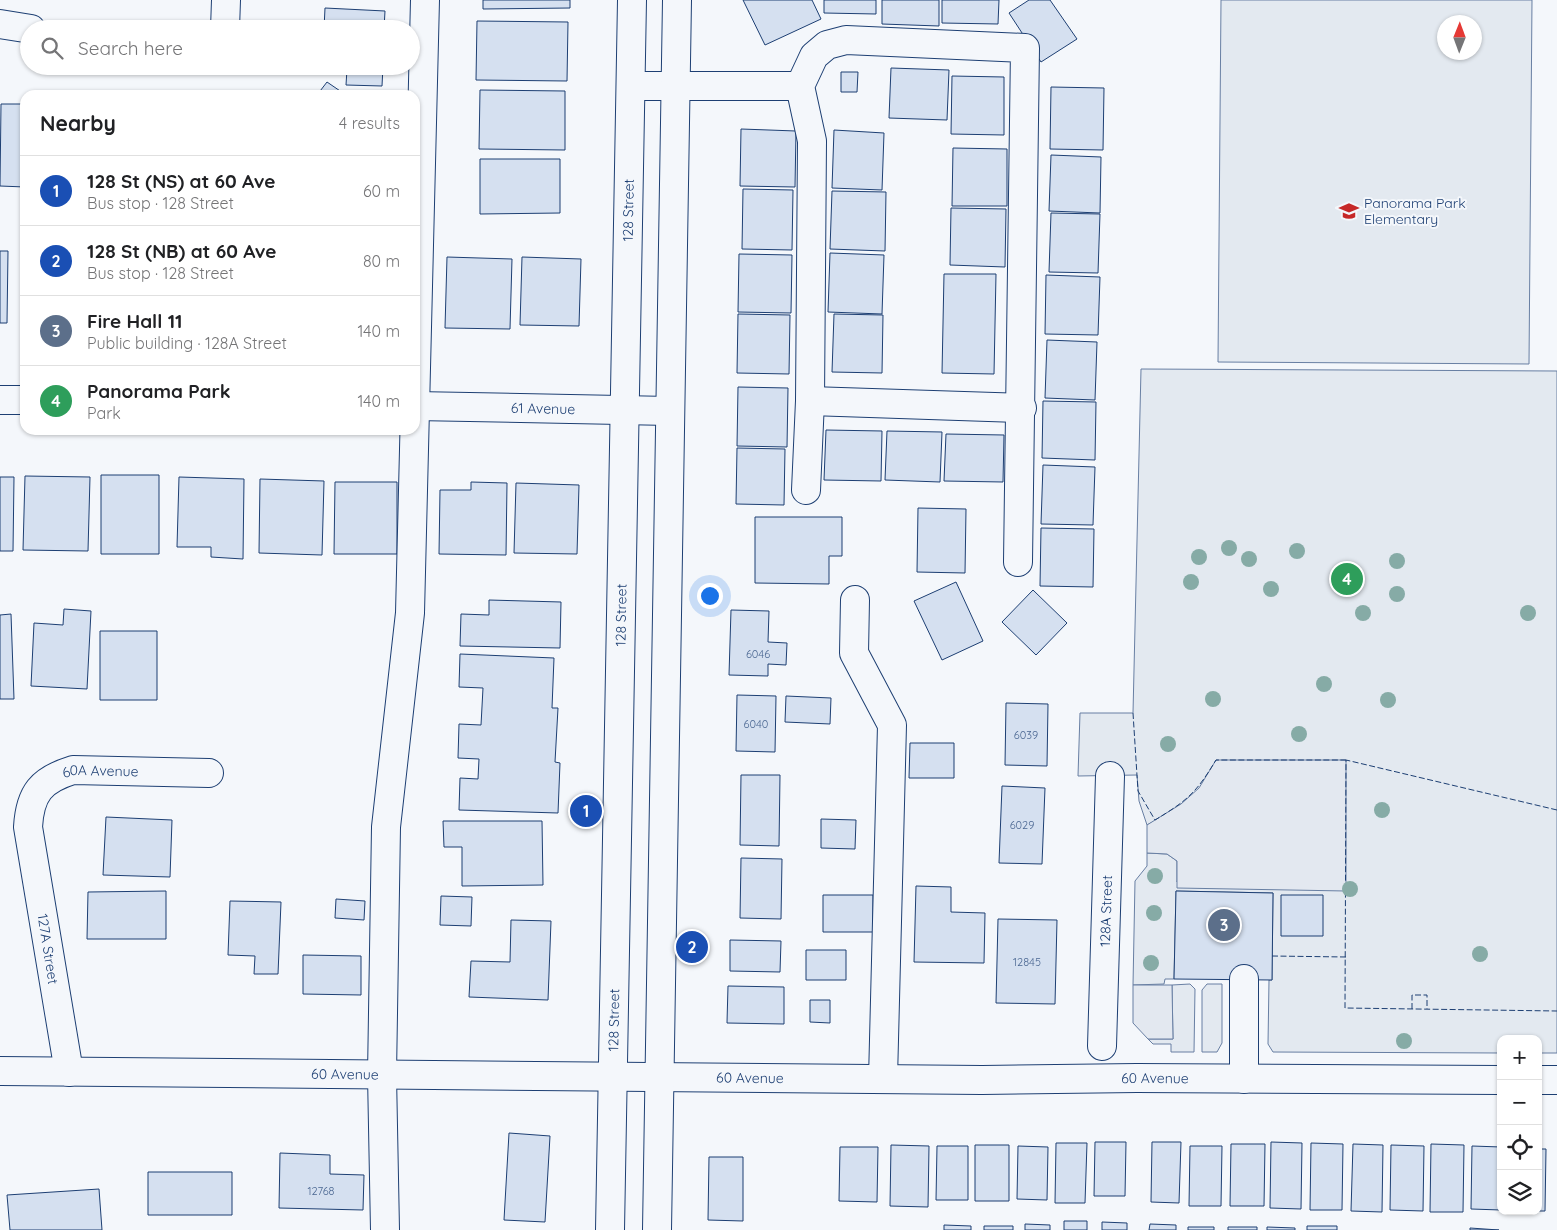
<!DOCTYPE html>
<html lang="en">
<head>
<meta charset="utf-8">
<style>
	:root { --surface:#fff; --page:#f2f2f2; --text:#202124; --muted:#757577; --line:#e0e0e0; --accent:#db2777 }
	body { margin:0; font-family:Quicksand,sans-serif; background:var(--page); color:var(--text) }
	.controls { position:absolute; right:15px; bottom:15px; display:grid; overflow:hidden; border-radius:10px; box-shadow:0 1px 4px #0004 }
	.controls button { width:45px; height:45px; display:grid; place-items:center; padding:0; border:0; border-bottom:1px solid var(--line); background:var(--surface); color:var(--text); font:25px sans-serif }
	.compass { position:absolute; left:1437px; top:15px; width:45px; height:45px; border-radius:50%; background:var(--surface); box-shadow:0 1px 4px #0004; rotate:1deg }
	.you { position:absolute; left:709px; top:595px; width:18px; height:18px; margin:-12px; border:4px solid #fff; border-radius:50%; background:#1a73e8; box-shadow:0 0 0 8px #1a73e833 }
	.badge { display:grid; place-items:center; width:32px; height:32px; border-radius:50%; background:var(--accent); color:#fff; font-size:16px; font-weight:700 }
	.pin { position:absolute; translate:-50% -50%; border:2px solid #fff; box-shadow:0 1px 5px #0006 }
	.list { margin:0; padding:0; list-style:none }
	h2 { display:flex; justify-content:space-between; align-items:center; height:65px; margin:0; padding:0 20px; font-size:21px }
	h2 small { font-size:16px; font-weight:400; color:var(--muted) }
	.list li { display:grid; grid-template-columns:32px 1fr auto; gap:15px; align-items:center; box-sizing:border-box; height:70px; padding:0 20px; border-top:1px solid var(--line) }
	.list b { display:block; font-size:19px; white-space:nowrap }
	.list p { margin:0; font-size:16px; white-space:nowrap; color:var(--muted) }
	.list em { font-size:16px; font-style:normal; color:var(--muted) }
	.icon { flex:none; width:28px; height:28px; fill:none; stroke:currentColor; stroke-width:2; stroke-linecap:round; stroke-linejoin:round }
	.map { position:relative; flex:none; width:1557px; height:1230px; overflow:hidden }
	.search { position:absolute; background:var(--surface); box-shadow:0 1px 4px #0004; left:20px; top:20px; width:400px; height:55px; display:flex; align-items:center; gap:12px; box-sizing:border-box; padding:0 18px; border-radius:28px; color:var(--muted); font-size:19px }
	.panel { position:absolute; background:var(--surface); box-shadow:0 1px 4px #0004; left:20px; top:90px; width:400px; height:345px; border-radius:15px }
	.map>svg:first-child { display:block }
	.green { fill:#e3e9f0; stroke:#687fa3; fill-rule:evenodd }
	.parking { fill:#e3e8f0; stroke:#687fa3 }
	.building { fill:#d5e0f0; stroke:#1d3f73 }
	.lines { fill:none; stroke-linecap:round; stroke-linejoin:round }
	.minor-casing { stroke:#1d3f73; stroke-width:30 }
	.major-casing { stroke:#1d3f73; stroke-width:30 }
	.minor { stroke:#f4f7fb; stroke-width:28 }
	.major { stroke:#f4f7fb; stroke-width:28 }
	.fence { stroke:#1d3f73; stroke-width:1; stroke-dasharray:6 2.5; stroke-linecap:butt }
	.tree { fill:#86aba6 }
	.labels { text-anchor:middle; stroke-width:4; stroke-linejoin:round; paint-order:stroke }
	.number-label { font-size:11px; fill:#4b6792 }
	.poi-label { font-size:14px; fill:#1d3f73; stroke:#f4f7fb; text-anchor:start }
	.street-label { font-size:14px; fill:#1d3f73; stroke:#f4f7fb }
</style>
</head>
<body>
<div class="map">
<svg width="1557" height="1230" viewBox="0 0 1557 1230">
	<rect width="100%" height="100%" fill="#f4f7fb"/>
	<path class="green" d="M1221,0H1532L1529,364L1218,362ZM1444,22H1474V52H1444Z
		M1141,369L1557,371V1053H1538V1039H1501V1053L1273,1052L1268,1044L1269,980H1272L1273,893L1176,891L1174,979H1165L1164,984L1133,985L1135,881L1147,866V853L1167,854L1177,861V882L1202,795L1147,825L1139,801L1137,775L1078,776L1080,713H1133Z
		M1190,984L1195,989L1194,1052H1171V1044H1153L1148,1039H1173L1172,985Z
		M1207,984H1222V1043L1217,1052H1202V990Z"/>
	<path class="parking" d="M1216,760H1346V891L1177,888V861L1167,854L1147,853V825L1181,804L1199,788Z
		M1133,985H1172L1173,1039H1148L1133,1023Z"/>
	<path class="building" d="M483,0H570V8L483,9Z
		M743,0H812L821,19L765,45Z
		M824,0H876V14L824,13Z
		M882,0H939V26L882,24Z
		M942,0H999L998,24L942,23Z
		M1029,0H1050L1077,39L1041,62L1009,13Z
		M325,8L385,11L384,29H324Z
		M477,21L568,22L567,81L476,80Z
		M323,66H383L382,86L346,85L347,69Z
		M891,68L949,70L947,120L889,118Z
		M841,72H858L857,92H841Z
		M952,76L1004,77V135L951,134Z
		M327,82L346,95H317Z
		M1051,87L1104,88L1103,150L1050,149Z
		M480,90L565,91V150L479,149Z
		M1,104H25V187L0,186Z
		M741,129L796,131L795,187L740,186Z
		M834,130L884,133L882,190L832,188Z
		M953,148L1007,149V206H952Z
		M1051,155L1101,157L1100,213L1049,211Z
		M480,159H560V213L480,214Z
		M743,189L793,190L792,250L742,249Z
		M832,191L886,192L885,251L830,249Z
		M951,208L1006,209L1005,267L950,265Z
		M1051,213L1100,214L1098,273L1049,272Z
		M0,251H8L7,323H0Z
		M830,253L884,255L882,314L828,312Z
		M739,254L792,255L791,313L738,312Z
		M447,257L512,259L510,329L445,328Z
		M522,257L581,259L579,326L520,325Z
		M944,274H996L994,374L942,373Z
		M1046,275L1100,277L1098,335L1045,334Z
		M738,314L790,315L789,374L737,373Z
		M834,314L883,315L882,373L832,372Z
		M1047,340L1097,342L1095,400L1045,398Z
		M738,387L788,388L787,447L737,446Z
		M1043,401L1096,402L1095,460L1042,458Z
		M826,430L882,431L881,481L824,480Z
		M887,431L942,432L940,482L885,480Z
		M946,434L1004,435L1003,482L944,481Z
		M737,448L785,449L784,505L736,504Z
		M1043,465L1095,467L1093,525L1041,524Z
		M101,475H159V554H101Z
		M25,476L90,477L88,551L23,550Z
		M0,477H14L13,551H0Z
		M179,477L244,479L243,559L211,557V547H177Z
		M260,479L324,481L322,555L259,553Z
		M335,482H397V554H334Z
		M471,482L507,483L506,555L439,554L440,490H471Z
		M516,483L579,485L577,554L514,553Z
		M918,508L966,509L965,573L917,572Z
		M755,517H842V556H829V584L755,583Z
		M1041,528L1094,529L1093,587L1040,586Z
		M956,582L983,641L942,660L914,601Z
		M1033,590L1067,623L1036,655L1002,622Z
		M489,600L561,602L560,648L460,646L461,614L489,615Z
		M64,609L91,611L87,689L31,686L34,623L63,625Z
		M731,610L769,611L768,642L787,643L786,665L768,664V676L729,675Z
		M11,614L14,699H0V615Z
		M100,631H157V700H100Z
		M460,654L554,658L552,708H558L555,762L560,763L558,813L459,810L460,778L478,779L479,759L458,758L459,724L481,725L483,688L459,687Z
		M737,695L776,696L775,752L736,751Z
		M786,696L831,698L830,724L785,722Z
		M1006,703L1048,704L1047,766L1005,765Z
		M910,743H954V778H909Z
		M741,775H780L779,846L740,845Z
		M1002,786L1045,788L1042,864L999,863Z
		M106,817L172,820L170,877L103,875Z
		M821,819L856,820L855,849L821,848Z
		M443,821H542L543,885L462,886V847H444Z
		M741,858L782,859L781,919L740,918Z
		M916,886L951,887V912L985,913L984,963L914,962Z
		M166,891V939H87L88,892Z
		M1176,891L1273,893L1272,980L1174,979Z
		M823,895H873V932H823Z
		M1281,895H1323V936H1281Z
		M441,896L472,897L471,926L440,925Z
		M336,899L365,901L364,920L335,918Z
		M230,901L281,902L278,974H254L255,956L228,955Z
		M998,919L1057,920L1055,1004L996,1003Z
		M511,920L551,921L548,1000L469,997L471,961L510,962Z
		M730,940L781,941L780,972L730,971Z
		M806,950H846V980H806Z
		M303,955L361,956V995L303,994Z
		M728,986L784,987V1024L727,1023Z
		M810,1000H830V1023L810,1022Z
		M509,1133L550,1136L545,1222L504,1220Z
		M1095,1142H1126L1125,1196H1094Z
		M1152,1142H1181L1179,1203L1151,1202Z
		M1271,1142L1302,1143L1301,1209L1270,1208Z
		M1056,1143H1087L1085,1203H1055Z
		M1311,1143L1343,1144L1342,1210H1310Z
		M1231,1144H1265L1264,1206H1230Z
		M1353,1144L1383,1145L1382,1212L1351,1211Z
		M1431,1144L1464,1145L1463,1212H1430Z
		M891,1145L929,1146L928,1207L890,1206Z
		M975,1145H1009V1201H975Z
		M1391,1145L1424,1146L1423,1211L1390,1210Z
		M937,1146H968V1200H936Z
		M1018,1146L1048,1147L1047,1200L1017,1199Z
		M1190,1146H1222L1221,1206H1189Z
		M1472,1146L1501,1147V1210L1471,1209Z
		M840,1147H878L877,1202L839,1201Z
		M1538,1149H1546L1545,1211H1538Z
		M280,1153L330,1155V1174L364,1175L363,1210L279,1208Z
		M709,1157H743V1221L708,1220Z
		M148,1172H232V1215H148Z
		M99,1189L102,1230H10L7,1195Z
		M1064,1221H1087V1230H1064Z
		M1102,1222L1127,1223V1230H1102Z
		M1025,1224L1050,1225V1230H1025Z
		M1150,1224L1176,1225V1230H1149Z
		M944,1225L971,1226V1230H944Z
		M984,1226H1013V1230H984Z
		M1307,1226H1337V1230H1307Z
		M1188,1227H1214V1230H1188Z
		M1228,1227H1257V1230H1228Z
		M1267,1227L1295,1228V1230H1267Z
		M1470,1228L1499,1230H1470Z"/>
	<g class="lines">
		<defs>
			<g id="minor">
				<path d="M0,24L31,29"/>
				<path d="M225,29L226,0"/>
				<path d="M631,86H800"/>
				<path d="M0,400H25"/>
				<path d="M810,401L1022,408"/>
				<path id="s1" d="M415,406L670,411"/>
				<path d="M806,490L810,401L812,141L800,86L814,56L827,45L846,40L1025,48L1018,562"/>
				<path d="M855,600L854,653L892,725L883,1079"/>
				<path id="s2" d="M1102,1046L1110,776"/>
				<path id="s3" d="M0,1071L982,1080L1137,1078L1501,1080"/>
				<path id="s4" d="M69,1072L28,827C30,793 41,780 73,770L209,773"/>
				<path d="M1244,1079V979"/>
				<path d="M1538,1080H1557"/>
				<path d="M385,1230L382,1075L386,827L410,613L425,0"/>
			</g>
			<g id="major">
				<path id="s5" d="M610,1230L632,0"/>
				<path d="M657,1230L677,0"/>
			</g>
		</defs>
		<use href="#minor" class="minor-casing"/>
		<use href="#major" class="major-casing"/>
		<use href="#minor" class="minor"/>
		<use href="#major" class="major"/>
		<path class="fence" d="M1133,713L1138,791L1155,820C1188,800 1196,793 1216,760H1346
			M1557,810L1346,760L1345,1008L1557,1011
			M1272,956L1346,957
			M1412,1009V995H1427V1009"/>
	</g>
	<g class="tree">
		<circle cx="1229" cy="548" r="8"/>
		<circle cx="1297" cy="551" r="8"/>
		<circle cx="1199" cy="557" r="8"/>
		<circle cx="1249" cy="559" r="8"/>
		<circle cx="1397" cy="561" r="8"/>
		<circle cx="1191" cy="582" r="8"/>
		<circle cx="1271" cy="589" r="8"/>
		<circle cx="1397" cy="594" r="8"/>
		<circle cx="1363" cy="613" r="8"/>
		<circle cx="1528" cy="613" r="8"/>
		<circle cx="1324" cy="684" r="8"/>
		<circle cx="1213" cy="699" r="8"/>
		<circle cx="1388" cy="700" r="8"/>
		<circle cx="1299" cy="734" r="8"/>
		<circle cx="1168" cy="744" r="8"/>
		<circle cx="1382" cy="810" r="8"/>
		<circle cx="1155" cy="876" r="8"/>
		<circle cx="1350" cy="889" r="8"/>
		<circle cx="1154" cy="913" r="8"/>
		<circle cx="1480" cy="954" r="8"/>
		<circle cx="1151" cy="963" r="8"/>
		<circle cx="1404" cy="1041" r="8"/>
	</g>
	<defs>
		<symbol id="school-bare" viewBox="-9 -9 18 18"><path d="M0-5L7-2L0 1L-7-2ZM-4 1L0 2.5L4 1V4Q0 6-4 4Z" fill="#c62828" stroke="#f4f7fb" stroke-width="2.5" paint-order="stroke"/></symbol>
	</defs>
	<g fill-rule="evenodd">
		<use href="#school-bare" x="1335" y="197" width="28" height="28"/>
	</g>
	<g class="labels">
		<g class="number-label">
			<text x="758" y="658">6046</text>
			<text x="756" y="728">6040</text>
			<text x="1026" y="739">6039</text>
			<text x="1022" y="829">6029</text>
			<text x="1027" y="966">12845</text>
			<text x="321" y="1195">12768</text>
		</g>
		<g class="poi-label">
			<text x="1364" y="208">Panorama Park<tspan x="1364" dy="16">Elementary</tspan></text>
		</g>
		<g class="street-label">
			<text dy="5" stroke="none"><textPath href="#s5" startOffset="1020">128 Street</textPath></text>
			<text dy="5" stroke="none"><textPath href="#s1" startOffset="128">61 Avenue</textPath></text>
			<text dy="5" stroke="none"><textPath href="#s5" startOffset="615">128 Street</textPath></text>
			<text dy="5" stroke="none"><textPath href="#s4" startOffset="355">60A Avenue</textPath></text>
			<text dy="5" stroke="none"><textPath href="#s2" startOffset="135">128A Street</textPath></text>
			<text transform="translate(48 949) rotate(81)" y="5">127A Street</text>
			<text dy="5" stroke="none"><textPath href="#s5" startOffset="210">128 Street</textPath></text>
			<text dy="5" stroke="none"><textPath href="#s3" startOffset="345">60 Avenue</textPath></text>
			<text dy="5" stroke="none"><textPath href="#s3" startOffset="750">60 Avenue</textPath></text>
			<text dy="5" stroke="none"><textPath href="#s3" startOffset="1155">60 Avenue</textPath></text>
		</g>
	</g>
</svg>
<div class="controls">
<button>+</button>
<button>−</button>
<button><svg class="icon" aria-label="locate" viewBox="0 0 24 24"><circle cx="12" cy="12" r="6"/><path d="M12 2v4M12 18v4M2 12h4M18 12h4"/></svg></button>
<button><svg class="icon" aria-label="layers" viewBox="0 0 24 24"><path d="M12 4l9 5-9 5-9-5zM3 14l9 5 9-5"/></svg></button>
</div>
<svg class="compass" viewBox="-18 -18 36 36"><path d="M0-13l5 13h-10z" fill="#e53935"/><path d="M0 13l5-13h-10z" fill="#757577"/></svg>
<div class="you"></div>
<div class="pin badge" style="left:586px;top:811px;background:#1a4fb4">1</div>
<div class="pin badge" style="left:692px;top:947px;background:#1a4fb4">2</div>
<div class="pin badge" style="left:1224px;top:925px;background:#5c6f8a">3</div>
<div class="pin badge" style="left:1347px;top:579px;background:#2e9e5b">4</div>
<div class="search"><svg class="icon" aria-label="search" viewBox="0 0 24 24"><circle cx="10" cy="10" r="6"/><path d="M15 15l6 6"/></svg>Search here</div>
<section class="panel">
<h2>Nearby<small>4 results</small></h2>
<ul class="list">
<li><span class="badge" style="background:#1a4fb4">1</span><div><b>128 St (NS) at 60 Ave</b><p>Bus stop · 128 Street</p></div><em>60 m</em></li>
<li><span class="badge" style="background:#1a4fb4">2</span><div><b>128 St (NB) at 60 Ave</b><p>Bus stop · 128 Street</p></div><em>80 m</em></li>
<li><span class="badge" style="background:#5c6f8a">3</span><div><b>Fire Hall 11</b><p>Public building · 128A Street</p></div><em>140 m</em></li>
<li><span class="badge" style="background:#2e9e5b">4</span><div><b>Panorama Park</b><p>Park</p></div><em>140 m</em></li>
</ul>
</section>
</div>
</body>
</html>
